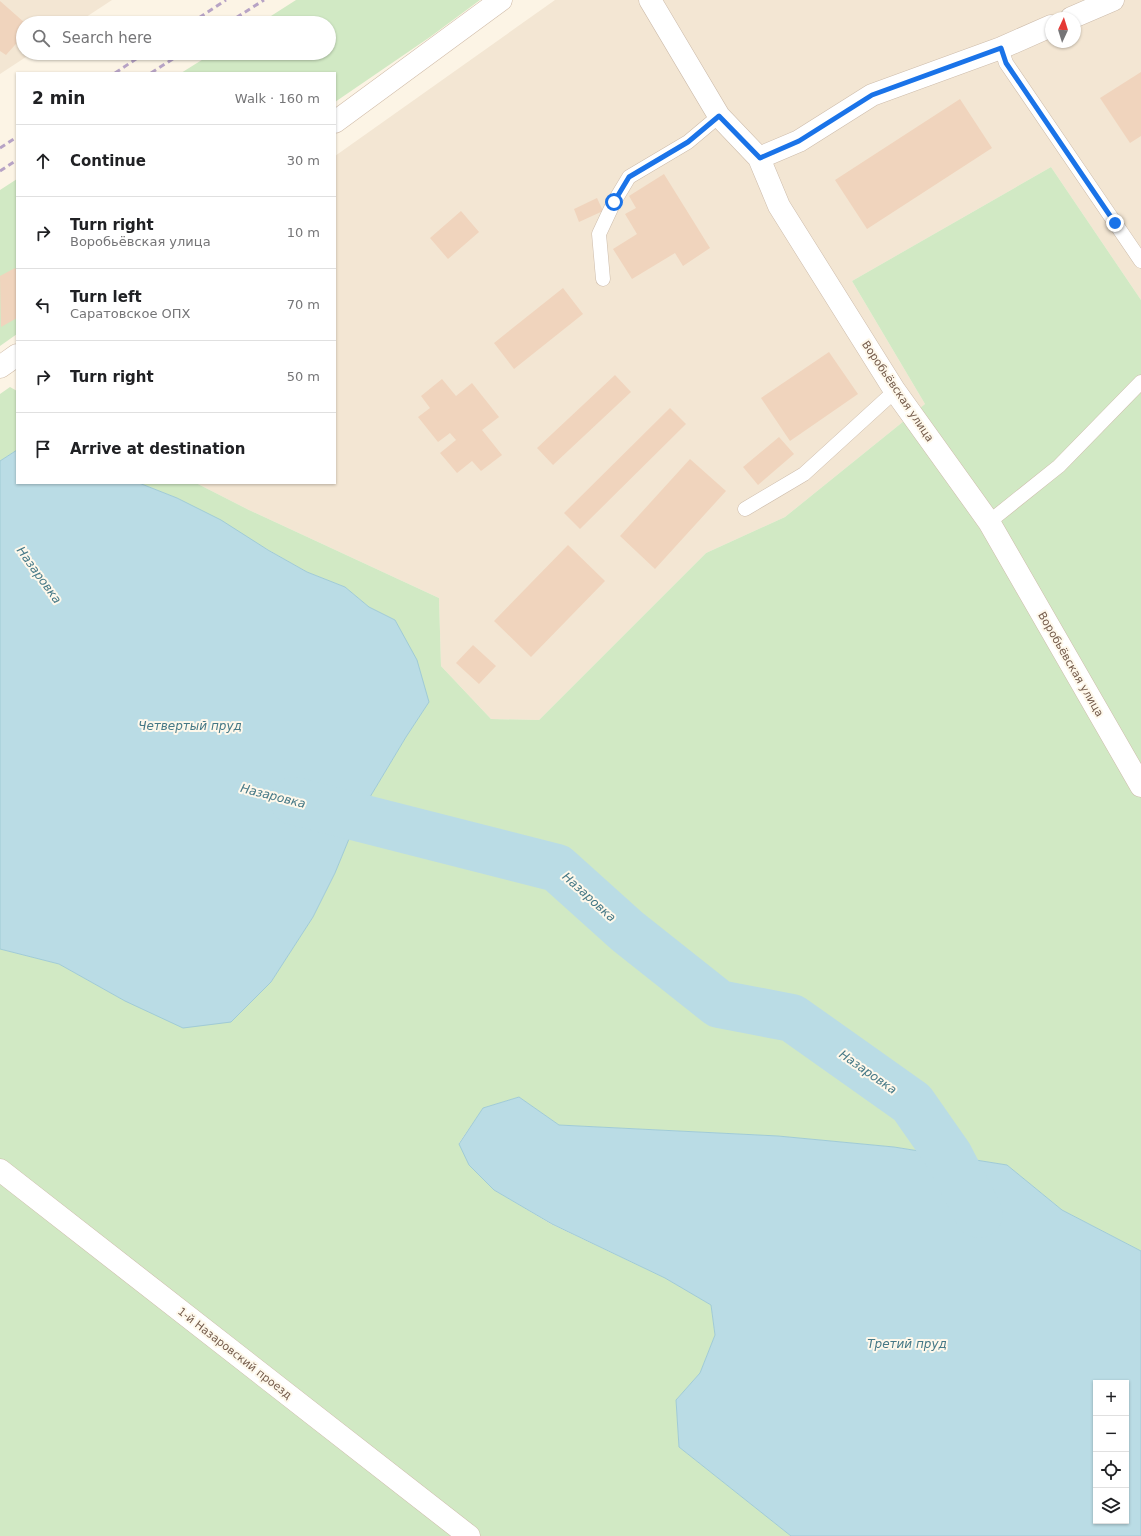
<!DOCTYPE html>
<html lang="en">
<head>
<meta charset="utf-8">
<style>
	:root { --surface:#fff; --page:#f6f6f6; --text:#202124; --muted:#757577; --line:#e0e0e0 }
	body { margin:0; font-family:"DejaVu Sans",sans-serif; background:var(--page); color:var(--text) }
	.controls { position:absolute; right:12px; bottom:12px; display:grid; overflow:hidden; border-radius:0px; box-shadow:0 1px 3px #0004 }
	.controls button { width:36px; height:36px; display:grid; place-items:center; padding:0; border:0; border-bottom:1px solid var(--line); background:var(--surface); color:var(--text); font:20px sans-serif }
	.compass { position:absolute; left:1045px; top:12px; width:36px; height:36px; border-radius:50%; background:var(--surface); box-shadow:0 1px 3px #0004; rotate:4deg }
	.stop { position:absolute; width:12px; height:12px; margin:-9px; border:3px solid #1a73e8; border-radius:50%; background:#fff }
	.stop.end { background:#1a73e8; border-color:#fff; box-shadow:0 1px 4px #0008 }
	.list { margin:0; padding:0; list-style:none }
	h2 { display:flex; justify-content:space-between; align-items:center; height:52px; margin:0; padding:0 16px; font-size:17px }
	h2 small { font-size:13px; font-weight:400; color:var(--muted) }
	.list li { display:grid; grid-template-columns:26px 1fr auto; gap:12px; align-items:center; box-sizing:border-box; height:72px; padding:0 16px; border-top:1px solid var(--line) }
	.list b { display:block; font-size:15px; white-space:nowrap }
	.list p { margin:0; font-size:13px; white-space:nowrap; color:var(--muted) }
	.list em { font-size:13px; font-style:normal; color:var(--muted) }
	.icon { flex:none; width:22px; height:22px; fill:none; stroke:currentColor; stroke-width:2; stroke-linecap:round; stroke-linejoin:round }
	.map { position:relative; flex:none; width:1141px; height:1536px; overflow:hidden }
	.search { position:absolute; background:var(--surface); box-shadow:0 1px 3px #0004; left:16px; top:16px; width:320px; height:44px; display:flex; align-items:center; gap:10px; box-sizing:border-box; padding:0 14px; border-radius:22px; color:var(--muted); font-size:15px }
	.panel { position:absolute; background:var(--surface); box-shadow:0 1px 3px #0004; left:16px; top:72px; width:320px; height:412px; border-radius:0px }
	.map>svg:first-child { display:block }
	.residential { fill:#f3e6d3; fill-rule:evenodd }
	.green { fill:#d1e9c4 }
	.water { fill:#badce5; stroke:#a0cbd6; fill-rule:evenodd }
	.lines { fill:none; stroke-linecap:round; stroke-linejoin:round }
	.river { stroke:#badce5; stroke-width:48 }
	.building { fill:#f0d4bd }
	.lane-casing { stroke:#cdbcab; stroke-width:15 }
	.street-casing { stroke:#cdbcab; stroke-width:23 }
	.secondary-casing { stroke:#d0bca9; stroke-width:23 }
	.lane { stroke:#fff; stroke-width:14 }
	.street { stroke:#fff; stroke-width:22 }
	.secondary { stroke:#fff; stroke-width:22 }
	.rail { stroke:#b7a3c5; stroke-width:3; stroke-dasharray:6 4; stroke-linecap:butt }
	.route { stroke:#1a73e8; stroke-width:5 }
	.labels { text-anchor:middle; stroke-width:4; stroke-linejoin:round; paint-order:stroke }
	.street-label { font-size:11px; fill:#745b4b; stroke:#fef8eb }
	.water-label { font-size:12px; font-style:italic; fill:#457886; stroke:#fef8eb }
</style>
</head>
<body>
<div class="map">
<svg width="1141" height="1536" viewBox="0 0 1141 1536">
	<rect width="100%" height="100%" fill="#fcf4e5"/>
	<path class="residential" d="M0,0H112L77,23H23V53H32L0,74Z
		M555,0H1141V300L1051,167L852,281L925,404L785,517L706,553L539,720L491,719L441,666L439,598L249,510L196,483H335V156ZM1051,18H1075V42H1051Z"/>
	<path class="green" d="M296,0H480L430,37L335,102V73H181L213,53H329V23H260Z
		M1051,167L1141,300V1251L1062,1210L1007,1165L894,1147L778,1136L559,1125L519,1097L483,1108L459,1143L494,1190L551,1224L665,1278L711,1305L715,1335L700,1373L676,1400L679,1447L791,1536H0V949L59,964L125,1001L271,982L313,917L335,873L358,817L406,737L429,702L395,620L369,607L345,587L307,572L177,498L139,483H196L249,510L439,598L441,666L491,719L539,720L706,553L785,517L925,404L852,281Z
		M17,179V334L0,346V190Z
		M10,387L17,391V450L0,461V394Z"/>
	<path class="water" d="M17,450V483H139L177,498L221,520L268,550L307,572L345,587L369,607L395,620L417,660L429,702L406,737L358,817L335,873L313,917L271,982L231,1022L183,1028L125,1001L59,964L0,949V461Z
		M519,1097L559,1125L778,1136L894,1147L1007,1165L1062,1210L1141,1251V1536H791L679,1447L676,1400L700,1373L715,1335L711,1305L665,1278L552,1224L494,1190L469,1165L459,1144L483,1108ZM1096,1383H1126V1521H1096Z"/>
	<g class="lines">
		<path class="river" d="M294,801L557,868L627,931L719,1004L792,1018L912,1103L949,1156L979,1214"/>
	</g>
	<path class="building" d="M0,1L25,23H23V36L6,55L0,51Z
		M1141,72V136L1130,143L1100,98Z
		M960,99L992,148L867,229L835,180Z
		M664,174L710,248L683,266L675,253L632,279L613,249L637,234L625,214L636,208L629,196Z
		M597,198L603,211L579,222L574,209Z
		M461,211L479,232L448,259L430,238Z
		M15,268L17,271V318L1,327L0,276Z
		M563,288L583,314L514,369L494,343Z
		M829,352L858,394L790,441L761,398Z
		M615,375L631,392L553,465L537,448Z
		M442,379L456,396L472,383L499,417L482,430L502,455L481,471L472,461L457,473L440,453L456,440L450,433L438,442L418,417L430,408L421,396Z
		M670,408L686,424L580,529L564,513Z
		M779,437L794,454L758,485L743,467Z
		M690,459L726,491L655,569L620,536Z
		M568,545L605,581L531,657L494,621Z
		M473,645L496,666L479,684L456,663Z"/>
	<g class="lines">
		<defs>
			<path id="lane" d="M1001,48L1006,63L1141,261
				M603,279L599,234L614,202L629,177L688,142L719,116
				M745,509L804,474L895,391
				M989,522L1059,466L1141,382"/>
			<path id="street" d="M650,0L719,116L759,158L779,206L895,391L989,522L1141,786
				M1071,18L1113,0
				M759,158L799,141L872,95L1001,48L1051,26
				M0,1170L469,1536"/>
			<path id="secondary" d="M335,122L501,0
				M0,367L17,355"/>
		</defs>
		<use href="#lane" class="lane-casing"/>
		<use href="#street" class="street-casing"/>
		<use href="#secondary" class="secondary-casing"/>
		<use href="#lane" class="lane"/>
		<use href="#street" class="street"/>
		<use href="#secondary" class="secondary"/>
		<path class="rail" d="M191,23L226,0
			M228,23L264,0
			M115,73L145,53
			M151,73L182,53
			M0,148L17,137
			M0,171L17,160"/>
	</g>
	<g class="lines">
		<path class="route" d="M614,202L629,177L688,142L719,116L760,158L799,141L872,95L1001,48L1006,63L1115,223"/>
	</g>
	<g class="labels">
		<g class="street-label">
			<text transform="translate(898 391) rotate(56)" y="4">Воробьёвская улица</text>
			<text transform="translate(1071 664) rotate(60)" y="4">Воробьёвская улица</text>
			<text transform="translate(235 1353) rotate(38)" y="4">1-й Назаровский проезд</text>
		</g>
		<g class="water-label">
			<text transform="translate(39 575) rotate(54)" y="4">Назаровка</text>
			<text x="190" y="730">Четвертый пруд</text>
			<text transform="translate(273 796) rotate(14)" y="4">Назаровка</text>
			<text transform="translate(589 897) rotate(42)" y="4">Назаровка</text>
			<text transform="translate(868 1072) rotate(35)" y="4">Назаровка</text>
			<text x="907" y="1348">Третий пруд</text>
		</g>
	</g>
</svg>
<div class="controls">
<button>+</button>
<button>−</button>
<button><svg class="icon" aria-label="locate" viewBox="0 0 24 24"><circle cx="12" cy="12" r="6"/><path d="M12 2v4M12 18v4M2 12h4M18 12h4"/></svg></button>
<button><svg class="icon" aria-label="layers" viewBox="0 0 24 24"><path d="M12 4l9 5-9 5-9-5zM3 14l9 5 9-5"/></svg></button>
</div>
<svg class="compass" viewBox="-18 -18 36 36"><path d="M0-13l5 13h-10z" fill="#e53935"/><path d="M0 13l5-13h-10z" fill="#757577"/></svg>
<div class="stop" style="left:614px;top:202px"></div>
<div class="stop end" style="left:1115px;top:223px"></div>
<div class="search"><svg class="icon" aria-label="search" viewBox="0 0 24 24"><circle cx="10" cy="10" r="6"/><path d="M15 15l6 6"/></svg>Search here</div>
<section class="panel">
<h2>2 min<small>Walk · 160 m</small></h2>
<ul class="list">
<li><svg class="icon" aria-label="ahead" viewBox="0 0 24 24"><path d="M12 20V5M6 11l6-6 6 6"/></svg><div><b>Continue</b></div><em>30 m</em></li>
<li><svg class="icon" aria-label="right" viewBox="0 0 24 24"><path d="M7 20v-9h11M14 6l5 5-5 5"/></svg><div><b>Turn right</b><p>Воробьёвская улица</p></div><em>10 m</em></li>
<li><svg class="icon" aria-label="left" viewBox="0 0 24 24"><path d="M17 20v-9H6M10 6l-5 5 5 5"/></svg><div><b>Turn left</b><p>Саратовское ОПХ</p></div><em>70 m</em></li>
<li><svg class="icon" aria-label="right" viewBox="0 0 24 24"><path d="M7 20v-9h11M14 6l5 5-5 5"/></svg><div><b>Turn right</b></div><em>50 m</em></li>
<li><svg class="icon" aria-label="arrive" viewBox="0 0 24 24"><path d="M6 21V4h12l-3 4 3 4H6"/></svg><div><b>Arrive at destination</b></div></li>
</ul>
</section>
</div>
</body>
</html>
